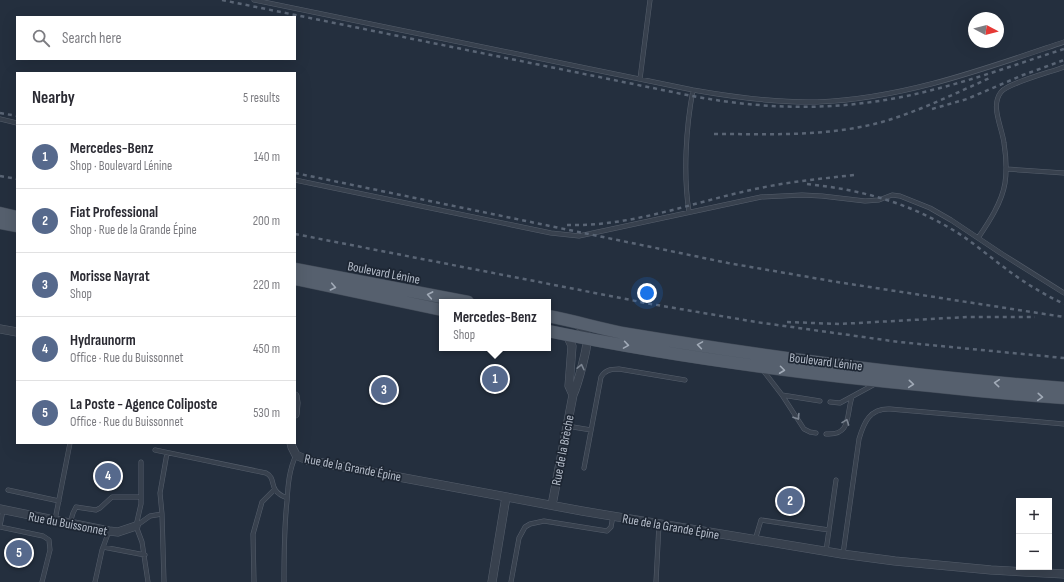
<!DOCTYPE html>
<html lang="en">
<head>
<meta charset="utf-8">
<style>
	:root { --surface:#fff; --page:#f2f2f3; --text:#2b2b33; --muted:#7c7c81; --line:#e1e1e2; --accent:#56698c }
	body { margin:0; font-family:"Sofia Sans Condensed",sans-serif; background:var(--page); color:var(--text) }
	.controls { position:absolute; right:12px; bottom:12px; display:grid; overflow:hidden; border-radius:0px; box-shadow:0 4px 16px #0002 }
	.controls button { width:36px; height:36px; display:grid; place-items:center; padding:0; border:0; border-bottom:1px solid var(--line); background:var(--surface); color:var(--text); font:20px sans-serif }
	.compass { position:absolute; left:968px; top:12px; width:36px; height:36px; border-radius:50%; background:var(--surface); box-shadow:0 4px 16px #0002; rotate:97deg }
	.you { position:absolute; left:647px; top:293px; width:14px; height:14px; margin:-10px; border:3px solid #fff; border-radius:50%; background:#1a73e8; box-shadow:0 0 0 6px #1a73e833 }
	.badge { display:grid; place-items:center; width:26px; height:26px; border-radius:50%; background:var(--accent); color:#fff; font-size:13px; font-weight:700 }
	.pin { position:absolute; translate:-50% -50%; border:2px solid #fff; box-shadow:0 1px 4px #0006 }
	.popup { position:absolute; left:439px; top:299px; width:112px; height:52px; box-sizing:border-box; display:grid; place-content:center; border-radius:0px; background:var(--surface); filter:drop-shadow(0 1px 3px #0005); font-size:13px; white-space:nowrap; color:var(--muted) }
	.popup b { font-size:15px; color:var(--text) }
	.popup::after { content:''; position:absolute; left:50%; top:100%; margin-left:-8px; border:8px solid transparent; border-top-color:var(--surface) }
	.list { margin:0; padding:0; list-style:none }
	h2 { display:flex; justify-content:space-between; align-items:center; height:52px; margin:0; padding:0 16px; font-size:17px }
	h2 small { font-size:13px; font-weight:400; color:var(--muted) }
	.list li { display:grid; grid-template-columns:26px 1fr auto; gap:12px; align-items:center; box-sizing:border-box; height:64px; padding:0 16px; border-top:1px solid var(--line) }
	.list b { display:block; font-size:15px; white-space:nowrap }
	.list p { margin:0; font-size:13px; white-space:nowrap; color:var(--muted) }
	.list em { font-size:13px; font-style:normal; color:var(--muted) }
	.icon { flex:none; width:22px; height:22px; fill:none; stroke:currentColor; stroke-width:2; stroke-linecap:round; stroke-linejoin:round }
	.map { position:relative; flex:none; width:1064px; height:582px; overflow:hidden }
	.search { position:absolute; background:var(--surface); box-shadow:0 4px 16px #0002; left:16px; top:16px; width:280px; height:44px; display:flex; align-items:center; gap:10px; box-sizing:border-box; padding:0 14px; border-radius:0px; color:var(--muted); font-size:15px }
	.panel { position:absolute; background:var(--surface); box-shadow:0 4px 16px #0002; left:16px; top:72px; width:280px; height:372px; border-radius:0px }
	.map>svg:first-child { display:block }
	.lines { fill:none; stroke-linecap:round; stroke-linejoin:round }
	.lane-casing { stroke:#565f6c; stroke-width:5 }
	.street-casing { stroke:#565f6c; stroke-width:9 }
	.primary-casing { stroke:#414a57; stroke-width:13 }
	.lane { stroke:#38414e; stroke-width:4 }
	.street { stroke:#38414e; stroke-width:8 }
	.primary { stroke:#56606e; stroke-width:12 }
	.rail { stroke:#5a6575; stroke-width:2.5; stroke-dasharray:4 4; stroke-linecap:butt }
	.oneway { stroke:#a1aab7 }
	.oneway2 { stroke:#7c8592 }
	.labels { text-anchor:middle; stroke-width:3.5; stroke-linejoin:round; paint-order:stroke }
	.street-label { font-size:13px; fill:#b4bcc9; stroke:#1d2633 }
</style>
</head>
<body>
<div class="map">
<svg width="1064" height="582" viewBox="0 0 1064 582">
	<rect width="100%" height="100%" fill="#242f3e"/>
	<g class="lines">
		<defs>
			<path id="lane" d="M254,0L693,90C733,97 775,103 817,102C902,99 984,69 1064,42
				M640,79L650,0
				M0,119L17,123
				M1006,169L1064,173
				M295,180L551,233L579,236L761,197L802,195L822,196L865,201L879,200L892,195L900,196L930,208L951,220L1002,254L1064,293
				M689,212C683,174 686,127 693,90
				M978,238C989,222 1002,202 1005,183C1007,170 1006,156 1004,143C1002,127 990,106 1001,92C1008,83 1051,72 1064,67
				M762,369L782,395L820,401
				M782,395L804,429L810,432L816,433
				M830,402L840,403L875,384
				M567,426L591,430
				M826,434C852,436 846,414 852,397
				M155,450L266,473C278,479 266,490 287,498
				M141,462V504L136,526L142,542L148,582
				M584,468L601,377C605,370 611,369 619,369L685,380
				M8,490L59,501
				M162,514L160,493L167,453
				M55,520L70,443
				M70,523L73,513L76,507L96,510L100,508L112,497H141
				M0,526L3,510
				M136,526L150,516L162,514L164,582
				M0,527L43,536L49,540L50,550L42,582
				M755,540L761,520L829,530
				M103,547L145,555
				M826,551L836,480
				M843,554L859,439C864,422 870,408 890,409L1064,424
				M95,582L102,550L109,531
				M254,582L253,534L262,502L274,490
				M284,582C284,555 284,528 287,501C288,485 289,470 296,455
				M511,582L519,538L525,527L530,524L544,521L607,531L611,527L613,516
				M656,582L659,524"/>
			<path id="street" d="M0,329L17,332
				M567,335L572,346L569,386L573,395
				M295,396L296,403L295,414
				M291,443L292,447L296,455L307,460L582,511L842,554L895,561L991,570L1064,574
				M552,505L573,395C577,386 589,345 587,336C585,330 581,327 577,324
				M0,509L109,531L118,532L136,526
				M492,582L506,497"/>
			<path id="primary" d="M0,213L17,217
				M0,223L17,226
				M295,269L468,302
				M295,279L442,310
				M548,316C575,321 601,329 628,334C773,358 918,377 1064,388
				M548,331C675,357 803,374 931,386C976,391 1020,395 1064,398"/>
		</defs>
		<use href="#lane" class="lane-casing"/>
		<use href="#street" class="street-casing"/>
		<use href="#primary" class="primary-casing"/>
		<use href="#lane" class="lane"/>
		<use href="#street" class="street"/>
		<use href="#primary" class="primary"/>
		<path class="rail" d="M222,0L692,96C778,112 855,111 940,88C982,77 1023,62 1064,49
			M932,109L967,99L1023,75L1064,60
			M0,113L17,116
			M714,134C771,134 827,137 882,122C920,111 956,93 992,77
			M295,173L728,263L837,282L1064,317
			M0,176L17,179
			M807,184C864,190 913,204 961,235C976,245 990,257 1005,268C1023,282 1043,294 1064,304
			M567,225C630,227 690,203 751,190C785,182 819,179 854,175
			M295,234L651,304L756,322L899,342L1064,358
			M787,322L839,324L967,317H1035"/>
	</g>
	<defs><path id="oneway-chevron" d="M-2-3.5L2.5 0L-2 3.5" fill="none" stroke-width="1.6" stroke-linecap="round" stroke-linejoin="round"/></defs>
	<g class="oneway">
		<use href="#oneway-chevron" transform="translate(333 287) rotate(12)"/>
		<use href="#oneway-chevron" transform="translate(430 295) rotate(-169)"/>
		<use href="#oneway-chevron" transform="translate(626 345) rotate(9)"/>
		<use href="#oneway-chevron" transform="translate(700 345) rotate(-171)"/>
		<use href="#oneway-chevron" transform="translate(782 370) rotate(7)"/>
		<use href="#oneway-chevron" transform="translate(997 383) rotate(-175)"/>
		<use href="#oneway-chevron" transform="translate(911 384) rotate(5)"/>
		<use href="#oneway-chevron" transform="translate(1040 397) rotate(4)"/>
	</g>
	<g class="oneway2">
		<use href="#oneway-chevron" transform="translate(581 367) rotate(-77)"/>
		<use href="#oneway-chevron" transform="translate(797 417) rotate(58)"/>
		<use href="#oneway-chevron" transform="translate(846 422) rotate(-70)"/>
	</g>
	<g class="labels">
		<g class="street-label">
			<text transform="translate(384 272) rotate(11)" y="5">Boulevard Lénine</text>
			<text transform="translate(826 361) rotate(7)" y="5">Boulevard Lénine</text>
			<text transform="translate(562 450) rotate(-79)" y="5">Rue de la Brèche</text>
			<text transform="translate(353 467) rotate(11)" y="5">Rue de la Grande Épine</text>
			<text transform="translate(68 523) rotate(11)" y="5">Rue du Buissonnet</text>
			<text transform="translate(671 526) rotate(10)" y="5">Rue de la Grande Épine</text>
		</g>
	</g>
</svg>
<div class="controls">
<button>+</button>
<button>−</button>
</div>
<svg class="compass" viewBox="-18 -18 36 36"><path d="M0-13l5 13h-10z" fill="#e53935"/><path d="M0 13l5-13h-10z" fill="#7c7c81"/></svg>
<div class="you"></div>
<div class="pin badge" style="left:495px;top:379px">1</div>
<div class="popup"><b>Mercedes-Benz</b>Shop</div>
<div class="pin badge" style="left:790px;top:501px">2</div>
<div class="pin badge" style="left:384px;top:390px">3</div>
<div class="pin badge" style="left:108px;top:476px">4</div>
<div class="pin badge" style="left:19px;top:553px">5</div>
<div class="search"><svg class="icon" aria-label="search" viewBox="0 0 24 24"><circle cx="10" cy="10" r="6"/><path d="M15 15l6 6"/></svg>Search here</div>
<section class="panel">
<h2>Nearby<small>5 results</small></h2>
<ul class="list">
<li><span class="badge">1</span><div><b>Mercedes-Benz</b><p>Shop · Boulevard Lénine</p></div><em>140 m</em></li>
<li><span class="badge">2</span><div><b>Fiat Professional</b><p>Shop · Rue de la Grande Épine</p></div><em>200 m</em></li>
<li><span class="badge">3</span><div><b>Morisse Nayrat</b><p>Shop</p></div><em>220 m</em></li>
<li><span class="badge">4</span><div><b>Hydraunorm</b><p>Office · Rue du Buissonnet</p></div><em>450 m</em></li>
<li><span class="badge">5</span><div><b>La Poste - Agence Coliposte</b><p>Office · Rue du Buissonnet</p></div><em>530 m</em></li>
</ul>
</section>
</div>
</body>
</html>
